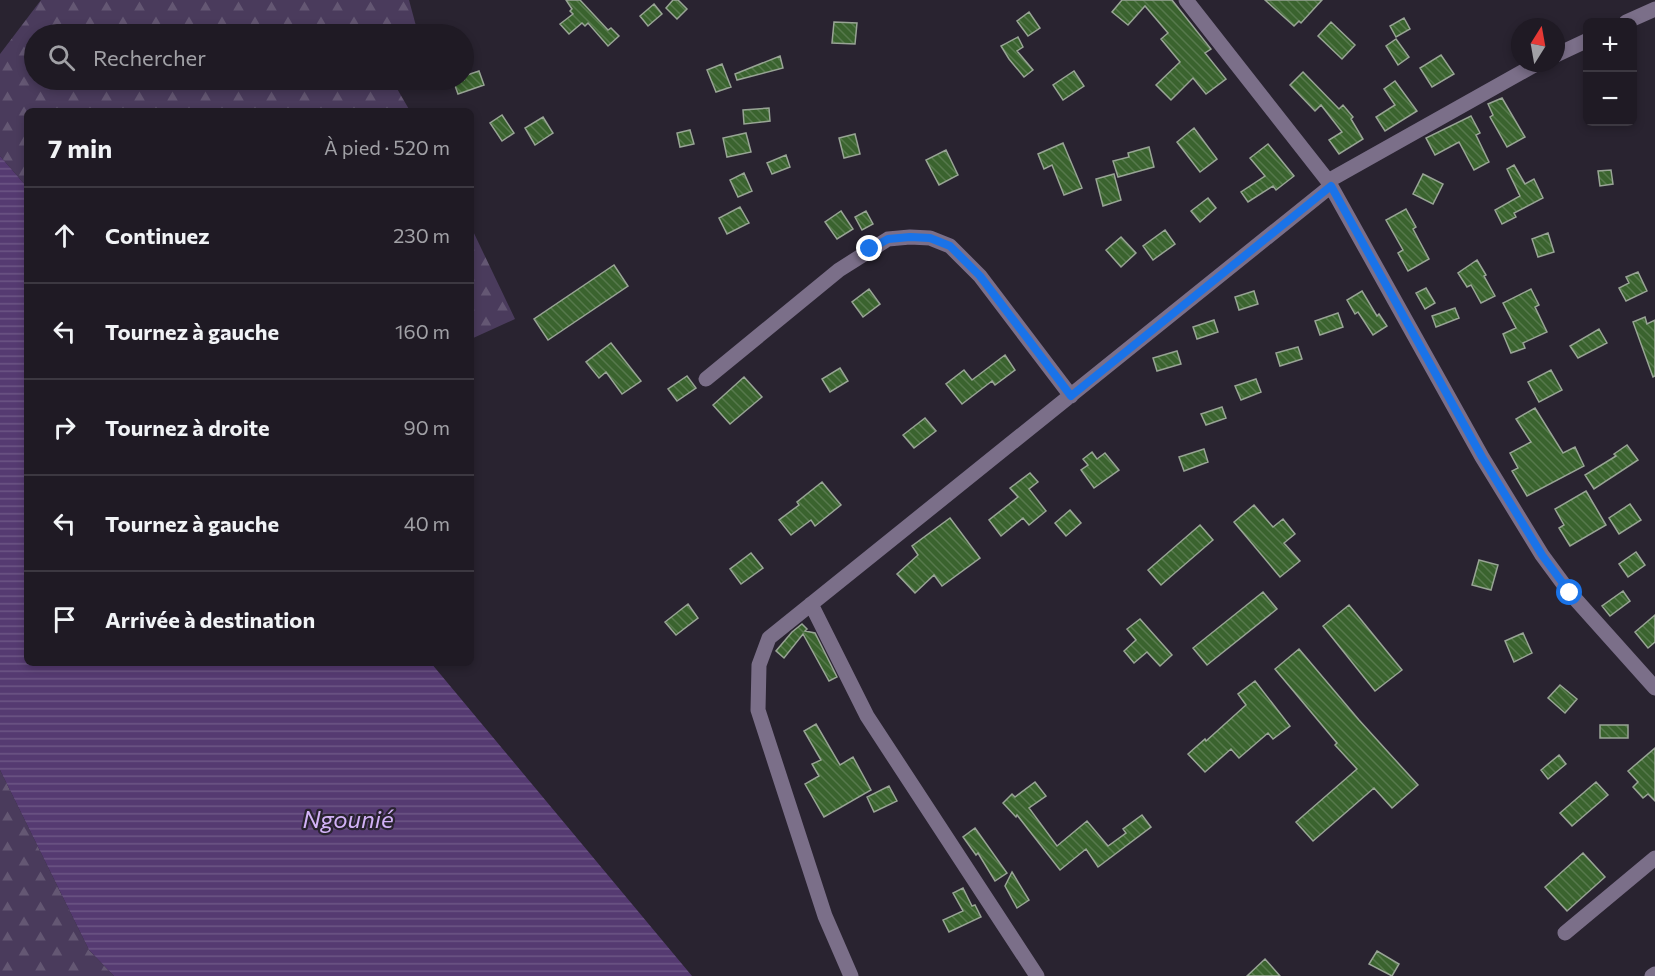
<!DOCTYPE html>
<html lang="fr">
<head>
<meta charset="utf-8">
<style>
	:root { --surface:#1f1a24; --page:#27232c; --text:#f1f3f6; --muted:#a1a1a6; --line:#3c3841 }
	body { margin:0; font-family:Commissioner,sans-serif; background:var(--page); color:var(--text) }
	.controls { position:absolute; right:18px; top:18px; display:grid; overflow:hidden; border-radius:9px; box-shadow:0 3px 9px #0003 }
	.controls button { width:54px; height:54px; display:grid; place-items:center; padding:0; border:0; border-bottom:2px solid var(--line); background:var(--surface); color:var(--text); font:30px sans-serif }
	.compass { position:absolute; left:1511px; top:18px; width:54px; height:54px; border-radius:50%; background:var(--surface); box-shadow:0 3px 9px #0003; rotate:11deg }
	.stop { position:absolute; width:18px; height:18px; margin:-14px; border:4px solid #1a73e8; border-radius:50%; background:#fff }
	.stop.end { background:#1a73e8; border-color:#fff; box-shadow:0 2px 6px #0008 }
	.list { margin:0; padding:0; list-style:none }
	h2 { display:flex; justify-content:space-between; align-items:center; height:78px; margin:0; padding:0 24px; font-size:26px }
	h2 small { font-size:20px; font-weight:400; color:var(--muted) }
	.list li { display:grid; grid-template-columns:39px 1fr auto; gap:18px; align-items:center; box-sizing:border-box; height:96px; padding:0 24px; border-top:2px solid var(--line) }
	.list b { display:block; font-size:22px; white-space:nowrap }
	.list em { font-size:20px; font-style:normal; color:var(--muted) }
	.icon { flex:none; width:33px; height:33px; fill:none; stroke:currentColor; stroke-width:2; stroke-linecap:round; stroke-linejoin:round }
	.map { position:relative; flex:none; width:1655px; height:976px; overflow:hidden }
	.search { position:absolute; background:var(--surface); box-shadow:0 3px 9px #0003; left:24px; top:24px; width:450px; height:66px; display:flex; align-items:center; gap:15px; box-sizing:border-box; padding:0 21px; border-radius:33px; color:var(--muted); font-size:22px }
	.panel { position:absolute; background:var(--surface); box-shadow:0 3px 9px #0003; left:24px; top:108px; width:450px; height:558px; border-radius:9px }
	.map>svg:first-child { display:block }
	.forest { fill:url(#forest-firs) }
	.water { fill:url(#water-rules) }
	.building { fill:url(#building-back-hatch); stroke:#98a495; stroke-width:1.5 }
	.lines { fill:none; stroke-linecap:round; stroke-linejoin:round }
	.minor { stroke:#7b6f89; stroke-width:15 }
	.route { stroke:#1a73e8; stroke-width:8 }
	.labels { text-anchor:middle; stroke-width:4.5; stroke-linejoin:round; paint-order:stroke }
	.water-label { font-size:24px; font-style:italic; fill:#d2b2f6; stroke:#292330 }
</style>
</head>
<body>
<div class="map">
<svg width="1655" height="976" viewBox="0 0 1655 976">
	<defs>
		<pattern id="forest-firs" width="22" height="20" patternUnits="userSpaceOnUse" patternTransform="scale(1.5)"><rect width="22" height="20" fill="#4a3b5c"/><path d="M5 1l3.5 6h-7zM16 11l3.5 6h-7z" fill="#645773"/></pattern>
		<pattern id="water-rules" width="6" height="5" patternUnits="userSpaceOnUse" patternTransform="scale(1.5)"><rect width="6" height="5" fill="#553a71"/><path d="M0 2.5h6" fill="none" stroke="#6d5685"/></pattern>
		<pattern id="building-back-hatch" width="6" height="6" patternUnits="userSpaceOnUse" patternTransform="scale(1.5)"><rect width="6" height="6" fill="#3a632e"/><path d="M-1 5l2 2M0 0l6 6M5-1l2 2" fill="none" stroke="#56794c"/></pattern>
	</defs>
	<rect width="100%" height="100%" fill="#292330"/>
	<path class="forest" d="M41,0H409L416,26L389,34H34V80H392L410,111H27V187L0,156V54Z
		M471,227L515,319L471,339Z
		M0,770L89,950L114,976H0Z"/>
	<path class="water" d="M0,156L27,187V663H431L692,976H114L89,950L0,770Z"/>
	<path class="building" d="M566,0H580L608,30L611,28L619,36L608,46L588,23L585,26L582,23L569,34L560,24L573,14L570,11L572,9Z
		M673,0H678L687,9L677,19L666,8Z
		M1122,0H1172L1211,49L1205,53L1226,79L1206,94L1193,78L1171,100L1156,85L1180,62L1161,39L1168,33L1145,6L1128,25L1112,12Z
		M1265,0H1322L1301,23L1299,21L1294,26Z
		M654,4L662,14L648,26L640,16Z
		M1029,12L1040,28L1028,36L1017,21Z
		M1404,18L1410,29L1396,37L1390,26Z
		M834,22L857,23L855,44L832,43Z
		M1331,22L1355,45L1342,59L1318,36Z
		M1018,37L1023,47L1017,51L1033,70L1024,77L1009,59L1001,46Z
		M1396,39L1409,57L1398,65L1386,46Z
		M1441,55L1454,74L1432,87L1420,68Z
		M780,56L783,68L737,80L735,74Z
		M722,64L731,87L716,92L707,70Z
		M479,71L484,85L458,94L453,80H464V76Z
		M1074,71L1084,86L1063,100L1053,85Z
		M1303,72L1339,109L1343,105L1353,117L1351,119L1363,139L1339,154L1329,140L1342,132L1321,105L1315,111L1290,85Z
		M1395,81L1417,111L1385,131L1376,117L1395,105L1384,89Z
		M1502,98L1525,137L1507,147L1490,117L1493,115L1488,104Z
		M769,108L770,121L744,124L743,110Z
		M502,115L514,133L502,141L490,123Z
		M1471,116L1480,133L1476,135L1489,162L1474,170L1459,142L1435,155L1426,138Z
		M543,117L553,133L535,145L525,128Z
		M1194,128L1217,159L1200,172L1177,142Z
		M690,130L694,144L680,147L677,133Z
		M746,133L751,152L727,157L723,138Z
		M855,134L860,154L844,158L839,138Z
		M1063,143L1082,188L1064,195L1052,165L1044,169L1038,154Z
		M1268,144L1294,176L1276,190L1273,186L1248,202L1241,192L1265,176L1250,158Z
		M1149,147L1154,167L1118,177L1113,161L1129,157L1128,153Z
		M946,150L958,175L939,185L926,160Z
		M786,155L790,167L772,174L767,163Z
		M1514,165L1525,184L1534,179L1543,198L1514,213L1516,217L1502,224L1495,210L1520,196L1507,169Z
		M1611,170L1613,184L1600,186L1598,171Z
		M744,173L752,191L738,197L730,180Z
		M1114,174L1121,200L1103,206L1096,179Z
		M1423,174L1443,184L1433,204L1413,194Z
		M1208,198L1216,208L1200,222L1191,211Z
		M740,207L749,223L727,234L719,218Z
		M1406,209L1416,227L1413,229L1429,259L1408,271L1398,253L1403,250L1386,220Z
		M841,211L853,229L837,239L825,222Z
		M866,211L873,224L862,230L855,217Z
		M1165,230L1175,244L1153,260L1143,246Z
		M1548,233L1554,252L1538,257L1532,239Z
		M1121,237L1136,253L1121,267L1106,250Z
		M1477,260L1486,275L1484,276L1495,296L1481,303L1471,285L1467,287L1458,273Z
		M614,265L628,286L548,340L534,319Z
		M1638,272L1647,291L1626,301L1619,288L1629,283L1626,277Z
		M1426,288L1435,303L1425,309L1416,293Z
		M869,289L880,304L863,317L852,302Z
		M1531,289L1539,305L1535,307L1547,332L1523,343L1525,348L1511,353L1503,334L1516,328L1503,303Z
		M1254,291L1258,304L1239,310L1235,297Z
		M1362,291L1377,316L1379,314L1387,326L1373,335L1358,312L1355,314L1347,300Z
		M1455,308L1459,318L1436,327L1432,316Z
		M1338,313L1343,327L1320,335L1315,321Z
		M1645,317L1647,324L1655,320V376L1653,377L1633,322Z
		M1214,320L1218,332L1197,339L1193,327Z
		M1599,329L1607,343L1578,358L1570,346Z
		M611,343L641,381L622,394L606,372L599,378L586,362Z
		M1298,347L1302,359L1280,366L1276,353Z
		M1177,351L1181,364L1157,371L1153,358Z
		M1005,355L1015,370L995,385L992,381L962,404L946,384L964,370L972,380Z
		M840,368L848,381L830,392L822,379Z
		M1551,370L1562,390L1539,402L1528,382Z
		M687,376L696,388L677,401L668,389Z
		M744,377L762,397L730,424L713,405Z
		M1256,379L1261,392L1241,400L1235,386Z
		M1222,407L1226,418L1206,425L1201,414Z
		M1535,408L1563,453L1575,447L1584,466L1527,496L1512,471L1518,468L1510,453L1531,442L1516,419Z
		M925,418L936,431L914,448L903,435Z
		M1627,445L1638,460L1594,489L1585,475L1616,456L1614,454Z
		M1204,449L1208,462L1184,471L1179,457Z
		M1092,452L1097,459L1105,453L1119,470L1094,488L1081,470L1088,465L1083,459Z
		M1030,473L1038,482L1029,489L1046,511L1029,525L1023,518L1001,536L989,520L1018,497L1010,488Z
		M822,482L841,505L815,526L811,520L791,535L779,520L799,505L797,502Z
		M1586,491L1606,525L1570,546L1559,528L1564,525L1555,509Z
		M1630,504L1641,520L1619,534L1609,518Z
		M1254,505L1273,527L1283,519L1295,534L1284,543L1300,561L1280,577L1234,522Z
		M1070,510L1081,523L1066,536L1055,523Z
		M950,518L980,558L942,586L934,575L915,593L897,574L918,555L912,546Z
		M1200,525L1213,540L1161,585L1148,570Z
		M1636,552L1645,565L1628,577L1619,564Z
		M751,553L763,568L741,584L730,569Z
		M1479,560L1498,565L1491,590L1472,585Z
		M1623,591L1630,601L1610,616L1602,606Z
		M1263,592L1277,609L1207,665L1193,648Z
		M688,604L698,618L676,635L665,622Z
		M1349,605L1402,670L1375,691L1323,626Z
		M1655,615V642L1648,648L1635,632Z
		M1140,619L1172,655L1160,666L1147,652L1134,663L1124,651L1136,640L1127,629Z
		M802,624L807,629L805,631L815,633L837,677L829,681L803,634L784,658L776,651L792,632Z
		M1523,633L1532,653L1514,662L1505,641Z
		M1299,649L1359,720L1418,785L1392,808L1374,788L1313,841L1296,822L1357,769L1335,745L1337,743L1275,669Z
		M1255,681L1290,726L1273,739L1268,733L1239,758L1231,749L1205,772L1188,754L1205,739L1206,741L1246,705L1238,694Z
		M1560,685L1577,699L1565,713L1548,698Z
		M816,724L840,765L853,757L871,790L824,817L805,784L819,776L812,764L821,760L804,731Z
		M1600,725H1628V738H1600Z
		M1655,748V801L1648,794L1643,798L1633,787L1638,782L1628,771Z
		M1559,755L1566,764L1548,779L1541,770Z
		M1035,782L1046,796L1029,808L1057,846L1087,821L1108,846L1126,833L1123,829L1142,815L1151,827L1098,867L1086,849L1060,870L1017,815L1016,817L1003,803L1012,794L1015,797Z
		M1596,782L1608,795L1572,826L1560,813Z
		M889,786L897,801L874,812L867,797Z
		M975,828L1007,873L995,881L978,853L976,855L963,837Z
		M1583,853L1605,877L1567,911L1545,887Z
		M1012,872L1029,900L1017,908L1005,886Z
		M963,888L972,906L975,905L981,917L949,932L943,920L963,911L953,893Z
		M1377,951L1399,964L1392,976L1369,964Z
		M1265,959L1280,976H1247Z"/>
	<g class="lines">
		<path class="minor" d="M1186,0L1328,181L1482,457L1542,555L1570,593L1655,688
			M1626,22L1655,9
			M1556,55L1588,40
			M1328,181L1538,63
			M706,379L839,270L888,239L910,237L930,238L950,246L980,276L1071,396
			M811,604L867,716L1037,976
			M1565,933L1655,858
			M851,976L825,916L758,710L759,665L769,638L1331,186
			M1652,976L1655,974"/>
	</g>
	<g class="lines">
		<path class="route" d="M870,249L888,239L910,237L930,238L950,246L980,276L1071,396L1331,186L1482,457L1542,555L1570,593"/>
	</g>
	<g class="labels">
		<g class="water-label">
			<text x="348" y="828">Ngounié</text>
		</g>
	</g>
</svg>
<div class="controls">
<button>+</button>
<button>−</button>
</div>
<svg class="compass" viewBox="-18 -18 36 36"><path d="M0-13l5 13h-10z" fill="#e53935"/><path d="M0 13l5-13h-10z" fill="#a1a1a6"/></svg>
<div class="stop" style="left:1570px;top:593px"></div>
<div class="stop end" style="left:870px;top:249px"></div>
<div class="search"><svg class="icon" aria-label="search" viewBox="0 0 24 24"><circle cx="10" cy="10" r="6"/><path d="M15 15l6 6"/></svg>Rechercher</div>
<section class="panel">
<h2>7 min<small>À pied · 520 m</small></h2>
<ul class="list">
<li><svg class="icon" aria-label="ahead" viewBox="0 0 24 24"><path d="M12 20V5M6 11l6-6 6 6"/></svg><div><b>Continuez</b></div><em>230 m</em></li>
<li><svg class="icon" aria-label="left" viewBox="0 0 24 24"><path d="M17 20v-9H6M10 6l-5 5 5 5"/></svg><div><b>Tournez à gauche</b></div><em>160 m</em></li>
<li><svg class="icon" aria-label="right" viewBox="0 0 24 24"><path d="M7 20v-9h11M14 6l5 5-5 5"/></svg><div><b>Tournez à droite</b></div><em>90 m</em></li>
<li><svg class="icon" aria-label="left" viewBox="0 0 24 24"><path d="M17 20v-9H6M10 6l-5 5 5 5"/></svg><div><b>Tournez à gauche</b></div><em>40 m</em></li>
<li><svg class="icon" aria-label="arrive" viewBox="0 0 24 24"><path d="M6 21V4h12l-3 4 3 4H6"/></svg><div><b>Arrivée à destination</b></div></li>
</ul>
</section>
</div>
</body>
</html>
